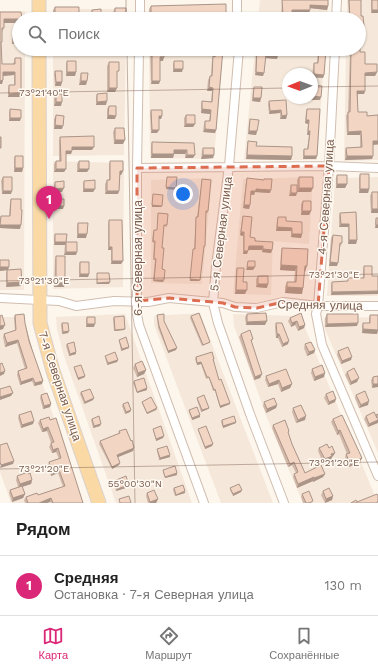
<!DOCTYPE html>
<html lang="ru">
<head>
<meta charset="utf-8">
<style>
	:root { --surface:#fff; --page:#f2f2f2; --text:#222; --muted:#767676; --line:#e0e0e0; --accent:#db2777 }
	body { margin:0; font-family:"Work Sans",sans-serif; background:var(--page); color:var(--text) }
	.compass { position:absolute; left:282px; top:68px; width:36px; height:36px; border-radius:50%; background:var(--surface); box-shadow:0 1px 3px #0004; rotate:269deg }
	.you { position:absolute; left:183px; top:194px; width:14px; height:14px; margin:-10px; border:3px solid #fff; border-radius:50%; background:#1a73e8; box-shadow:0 0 0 6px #1a73e833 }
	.badge { display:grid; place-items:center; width:26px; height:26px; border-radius:50%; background:var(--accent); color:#fff; font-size:13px; font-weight:700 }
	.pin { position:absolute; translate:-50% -33px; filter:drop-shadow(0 1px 2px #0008) }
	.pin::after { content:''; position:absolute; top:21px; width:14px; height:12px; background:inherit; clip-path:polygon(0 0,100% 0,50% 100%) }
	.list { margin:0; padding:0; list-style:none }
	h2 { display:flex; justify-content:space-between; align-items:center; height:52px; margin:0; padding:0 16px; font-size:17px }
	h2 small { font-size:13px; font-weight:400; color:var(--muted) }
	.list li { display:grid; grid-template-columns:26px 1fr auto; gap:12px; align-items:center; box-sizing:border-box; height:60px; padding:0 16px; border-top:1px solid var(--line) }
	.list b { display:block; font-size:15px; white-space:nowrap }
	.list p { margin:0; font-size:13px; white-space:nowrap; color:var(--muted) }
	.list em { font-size:13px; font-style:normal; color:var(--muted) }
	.icon { flex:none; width:22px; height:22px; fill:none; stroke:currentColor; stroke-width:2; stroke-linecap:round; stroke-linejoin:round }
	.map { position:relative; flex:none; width:378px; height:503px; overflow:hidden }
	.search { position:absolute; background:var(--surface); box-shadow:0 1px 3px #0004; left:12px; right:12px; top:12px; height:44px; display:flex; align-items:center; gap:10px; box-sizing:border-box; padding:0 14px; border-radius:22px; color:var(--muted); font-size:15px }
	.sheet { height:112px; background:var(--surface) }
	nav { display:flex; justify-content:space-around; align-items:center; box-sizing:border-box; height:56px; border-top:1px solid var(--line); background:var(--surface); font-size:11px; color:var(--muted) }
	nav a { display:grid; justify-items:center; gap:2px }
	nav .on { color:var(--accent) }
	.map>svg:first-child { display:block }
	.residential { fill:#f5e8da; fill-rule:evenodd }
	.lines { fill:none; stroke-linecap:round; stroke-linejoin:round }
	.street-casing { stroke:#d1beb0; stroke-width:10 }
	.primary-casing { stroke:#dad1cd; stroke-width:15 }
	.street { stroke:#fff; stroke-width:8 }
	.primary { stroke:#fbd9a5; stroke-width:13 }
	.wall { fill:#d1b7a8 }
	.shaded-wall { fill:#aa9588 }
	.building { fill:#f3d5c3; stroke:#aa9588 }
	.marked { fill:#dc6d51; fill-opacity:0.2; stroke:#dc6d51; stroke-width:3; stroke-dasharray:8 5; stroke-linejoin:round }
	.ticks { fill:none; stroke:#7a5c4d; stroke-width:1; stroke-opacity:0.45 }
	.labels { text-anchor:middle; stroke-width:3; stroke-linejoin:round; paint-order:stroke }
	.street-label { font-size:12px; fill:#7a5c4d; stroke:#fffaf3 }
	.ticks-label { font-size:10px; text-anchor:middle; fill:#7a5c4d; stroke:#fffaf3; stroke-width:3; stroke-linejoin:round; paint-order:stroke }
</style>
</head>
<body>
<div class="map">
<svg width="378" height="503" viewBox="0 0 378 503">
	<rect width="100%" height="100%" fill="#fdf6ec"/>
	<path class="residential" d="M260,0H329L327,19H258Z
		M347,0H378V160L344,161L346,49H359V19H347Z
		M53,9H127V19H53Z
		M0,11H25V19H19V49H25L24,290H0Z
		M53,49H126L124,155L53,156Z
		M149,49H223L214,159L150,158Z
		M255,49H325L317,160H244ZM288,74H312V98H288Z
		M53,161L124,163L123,287L53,289Z
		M313,177L309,244L273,241L271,295L233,294L243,179Z
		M378,177V296H327L335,178Z
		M212,178L202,284L151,283V180Z
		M200,313L273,503H221L154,325V316Z
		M125,314L192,503H116L64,356L57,329L56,317Z
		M233,314L300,316L378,503H303L267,418L234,326Z
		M0,317H23L28,341L83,503H11L0,472Z
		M378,317V453L324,327V318Z"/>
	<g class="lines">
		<defs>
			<path id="street" d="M140,19V0
				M237,19V0
				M336,19L337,0
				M139,49L137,168V314L139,325L204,503
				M239,49L229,166L216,266L213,303L218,323L250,414L284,503
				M335,49L329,166L318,306L316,314L322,345L378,476
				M137,168L329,166L378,168
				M0,298L59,301L76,306L114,301L148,302L169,298L223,303L235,307L257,308L283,302L318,306H378"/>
			<path id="primary" d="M39,0V19
				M39,49L40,323L53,371L99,503"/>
		</defs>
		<use href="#street" class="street-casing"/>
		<use href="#primary" class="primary-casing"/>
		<use href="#street" class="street"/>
		<use href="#primary" class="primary"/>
	</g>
	<path class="wall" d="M282,0H328V6L327,10L310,8L309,13L292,14L291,17L281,18Z
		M348,0H349L361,16L364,26L362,29H360V52L365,64L377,72L375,76H365V91L364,94H358V112L367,116L378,115V145H373V156L372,159L345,160V151L346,148L360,147V135H347L346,116L348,112L350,49H359V19H349Z
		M371,0H378L371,13Z
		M151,6L226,16L225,19H213V18L194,19H149V9Z
		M55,7L79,19H53V10Z
		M115,8L126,17L125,19H113V12Z
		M92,10L101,19H91V13Z
		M0,12L19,23H4V28L2,32L1,45L2,64H13L15,58L20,97H8V89L9,85H14V75L3,76V80L2,84Z
		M13,33H19L12,44V37Z
		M53,49H68L66,56H53Z
		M150,49H164L163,61H160L159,84H151L150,52L151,50H150Z
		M215,49H223L216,130L215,133L203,132L204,124L205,121H209L210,114L201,113V104L202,101L211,102L212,91H207L208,80L210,76H211L212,60L213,56L214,57Z
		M256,49H279L277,59L265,58L263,76L255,75Z
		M318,49H326L324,75L323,78L312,77L313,67L314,63H317Z
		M67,61L76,72L75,76H66V64Z
		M174,61L182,72H173V65Z
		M109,62L118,74H117L115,92H107V66Z
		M55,71L61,86H55L54,74Z
		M81,73L87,81L86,85H79L80,77Z
		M254,87L261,98L260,102L252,101L253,90Z
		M56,94L61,106H54V98Z
		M97,94L106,105H96V97Z
		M269,101L287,115L286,119H280V113L269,114L268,104Z
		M109,106L115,119H107V109Z
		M10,109L20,121H9V113Z
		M307,109L316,159H303V152L304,149H307L309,135H307L308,124L305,123L306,112Z
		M151,110L162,116L161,119H159V130L157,133H151L150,113Z
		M56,115L62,129H54V119Z
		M186,115L195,124L193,127H184V118Z
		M250,119L257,131L256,135L248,134L249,122Z
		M115,128L123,144H114L113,132Z
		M60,137L92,150H72L71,154H66V169L64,172H54V164L56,161H59V141Z
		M248,141L256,146L292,156L291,160L246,159L247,145Z
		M152,142L194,143L193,158H185V154H174L173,158H151V146Z
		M203,148L213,158L201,159L202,151Z
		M15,156L23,168L22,172H14V159Z
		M79,161L89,169L87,172H77V164Z
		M110,161L123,171L121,175H120L119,191L118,194H105V184L107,180H109V165Z
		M360,174L369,189L368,193H359V178Z
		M337,175L347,184L345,188H336V178Z
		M3,177L11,194H2L1,181Z
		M299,177L311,192H297V180Z
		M247,178L270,193L255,192L254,195H251L250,205L249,209L243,208L246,182Z
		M202,179L208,213H206L205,246L204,248L203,247L199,281H190L193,251V249H194L196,218V217H197Z
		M84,181L95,189L93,192H83V184Z
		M55,182L62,192H54V185Z
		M291,185L296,196H289L290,189Z
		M372,192L378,213H371L370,196Z
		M11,199L20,229L0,228V218L1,216H9L10,203Z
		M56,199L63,209H55V203Z
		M303,201L311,211L309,215H301V204Z
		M356,212L357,240L356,244H348V227H339V216L340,213Z
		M158,213L167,225V227L164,226L162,248L163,282L153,281L155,260H153L154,243L152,242L153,232L154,230H157Z
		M243,216L250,237L272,250L271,253L262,252V250H248L247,254H243V236L240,235L242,220Z
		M278,217L286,221L302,234L301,238L291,237V231H276L277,220Z
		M376,218L378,228H375V222Z
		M109,220L123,261L121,264H111V250H108V224Z
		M78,223L86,238H77V226Z
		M55,234L66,242L76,255H64L65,245H54V238Z
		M333,235L342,243L340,247L337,266H329L331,238Z
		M282,248L305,272L304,271L302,294L285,293V287L287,282H294L295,271L280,270L281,253Z
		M56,256L64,287H54L55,259Z
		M0,260L8,270L22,282L21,286L6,287V273L7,270L0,271Z
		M80,262L89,274L88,277H79V266Z
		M364,266L372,276L331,295V285L332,282L347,281L348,278H363V270Z
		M237,268L245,294H235L236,271Z
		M258,276L267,288L256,287V279Z
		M247,314L265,325H246L245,317Z
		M327,314L357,326L325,327V318Z
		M15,315L25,323L42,384L34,386L32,381L20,385L17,375L18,371L25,369L17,343L5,347L3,337L4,334L15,331L14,318Z
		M157,315L164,321L176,350L168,353L158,328L157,317Z
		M370,315L378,330L377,334L362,333V326L363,323H369V319Z
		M191,316L210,342L209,343L202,346L190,318Z
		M87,317L94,327H86V320Z
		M114,317L125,329L124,330L114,331L113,319Z
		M290,318L305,325L304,328L298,331L295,325L291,327L288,321Z
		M62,323L69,331L68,333L62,334L61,325Z
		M276,323L288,344L282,347L278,338H276L275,327Z
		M241,334L253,339L251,342L262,374L260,378L254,380L239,337Z
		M119,340L129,348L121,351L119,341Z
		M67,344L76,354L69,356L66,346Z
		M305,344L315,350L314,353L307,356L304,348Z
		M338,351L351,360L341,364L337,355Z
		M105,356L118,360L117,362L107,365L105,357Z
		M196,357L213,360L219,380L230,403V404L220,408L215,391H213L209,378L206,379L201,364L197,365L195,359Z
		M135,364L146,370L144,374L137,377L133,368Z
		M74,367L85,376V377L78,380L74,369Z
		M312,369L324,377L314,381L311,373Z
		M347,372L357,382L350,385L345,375Z
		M266,376L292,384L290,388L281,392L278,384L268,387L265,380Z
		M378,376L372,388L371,380L373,377Z
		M134,381L147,390L137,393L133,383Z
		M81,392L94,398L93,400L84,404L80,394Z
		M326,394L335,402L328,405L324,398Z
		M41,395L51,404L50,407L43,409L40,398Z
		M356,395L368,405L359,408L355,398Z
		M197,398L208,409L201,412L197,400Z
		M142,402L157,408L156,410L147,414L142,403Z
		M264,402L277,405L276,408L266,413L263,406Z
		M123,404L131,410L130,412L125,414L122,406Z
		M293,408L305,420L296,423L292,412Z
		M189,410L200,417L192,420L189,412Z
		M378,414L368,427L364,419L366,416H376V415Z
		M19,415L33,424L21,428L18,418Z
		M49,417L83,503H51L50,502L47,503H25L24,500L26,497L38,495L63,487L58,473L51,476L48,466L49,462L59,459L56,452L52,453L49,447L51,443L47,431L42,432L38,423L40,420Z
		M92,419L100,426L93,428L91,420Z
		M333,419L362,458L360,462L349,467L345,458L346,454H347L339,434L337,435L331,422Z
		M222,420L236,422V423L223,428L221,422Z
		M273,425L289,431L288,434L292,444L305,473L325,474L323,477L313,482V481L297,488L293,477L294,474L296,473L292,465L288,467L272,428Z
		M153,429L163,438L156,441L153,430Z
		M198,429L212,446L205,449L198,430Z
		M119,431L133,451L117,457L120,463L119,465L112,469L99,444L100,441L118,434Z
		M319,448H329L335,453L333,456L332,457L331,460L323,463L318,451Z
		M157,449L170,457L159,460L157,451Z
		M163,470L177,473V475L165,478L163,472Z
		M17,476L32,480L31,484L22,487L25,494L23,498L12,502L9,493L10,490L18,487L16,480Z
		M114,481L129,487L116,491L113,483Z
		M174,488L185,493L175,496L173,490Z
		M230,488L241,492L233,496L230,490Z
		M323,491L333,496L332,500L325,503L321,495Z
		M147,493L158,499L156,503H148L146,496Z
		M302,494L312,503H303L301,497Z"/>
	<path class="shaded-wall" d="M310,5L328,6L327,10L309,8Z
		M292,10H310L309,13L291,14Z
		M372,10H378V13H371Z
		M283,14H292L291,17L281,18Z
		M214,15L213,18L177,19L178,16Z
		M151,16H168L167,19H150Z
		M215,16H226L225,19H213Z
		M115,17H126L125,19H114Z
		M4,19H19V23H2Z
		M360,26H364L362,29H359Z
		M13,40H19V43L12,44Z
		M107,49L117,50L116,53H106Z
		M54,53H68L66,56H53Z
		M266,54L278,55L277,59L265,58Z
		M160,57H164L163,61H159Z
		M174,69H183L182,72H173Z
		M3,72H15L14,75L2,76Z
		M67,72H76L75,76H66Z
		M256,72L264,73L263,76L255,75Z
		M377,72L375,76H364L365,73Z
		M314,74L324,75L323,78L312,77Z
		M3,80L2,84H0V81Z
		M81,81H87L86,85H79Z
		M152,81H160L159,84H151Z
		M56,82H62L61,86H55Z
		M209,87L213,88L212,91H207Z
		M109,88H117L115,92H107Z
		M357,91H365L364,94H356Z
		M21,93L20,97H8L9,94Z
		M312,96L321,97L320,100H308V98H312Z
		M253,98H261L260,102L252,101Z
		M107,101L106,105H96L97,102Z
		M56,102H62L61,106H54Z
		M202,109L211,110L210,114L201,113Z
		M281,110L280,113L269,114L270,111Z
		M108,115L116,116L115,119H107Z
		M287,115L286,119H280L282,116Z
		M159,116H162L161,119H158Z
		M10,118H21L20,121H9Z
		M306,120H309L308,124L305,123Z
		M186,124H195L193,127H184Z
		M55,125L63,126L62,129H54Z
		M205,129L216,130L215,133L203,132Z
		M152,130H159L157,133H151Z
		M249,131H257L256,135L248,134Z
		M308,131H310L309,135H307Z
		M361,131L360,135H347L348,132Z
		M115,140H125L123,144H114Z
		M373,141H378V144L372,145Z
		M72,147H94L92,150H70Z
		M174,150H187L185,154H173Z
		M66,151H72L71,154H65Z
		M152,154H174L173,158H151Z
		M187,155H195L193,158H185Z
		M203,155H214L213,158L201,159Z
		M247,155L292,156L291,160L246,159Z
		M304,156H317L316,159H303Z
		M347,156H373L372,159L345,160Z
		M15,168H23L22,172H14Z
		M56,169H66L64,172H54Z
		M79,169H89L87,172H77Z
		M120,171H123L121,175H118Z
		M337,184H347L345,188H336Z
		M166,187L176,188V190L166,189Z
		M64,188L62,192H54L55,189Z
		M299,188H313L311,192H297Z
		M84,189H95L93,192H83Z
		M256,189L271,190L270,193L255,192L254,195L250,194L251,191Z
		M360,189H369L368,193H359Z
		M3,191H12L11,194H2Z
		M107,191H119L118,194H105Z
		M291,193H297L296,196H289Z
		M152,205L162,206L161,207H152Z
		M244,205H250L249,209L243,208Z
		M56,206H64L63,209H55Z
		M372,209H378V213H371Z
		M302,211H311L309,215H301Z
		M341,224H349L348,227H339Z
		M0,225H21L20,229L0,228Z
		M376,225H378V228H375Z
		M277,227L292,228L291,231H276Z
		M241,232H244L243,236L240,235Z
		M78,234H87L86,238H77Z
		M292,234H302L301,238L291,237Z
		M349,240H357L356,244H348Z
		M55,242H66L65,245H54Z
		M249,246H263L262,250H247Z
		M109,247H112L111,250H108Z
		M263,249L272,250L271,253L262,252Z
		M244,251H248L247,254H243Z
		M66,252H77L76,255H64Z
		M112,261H123L121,264H111Z
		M330,262L338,263L337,266H329Z
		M281,265L297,266L295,271L280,270Z
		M305,266H307L305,272L303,271Z
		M0,267H9L8,270L0,271Z
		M247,267H255L253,270H246Z
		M80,274H89L88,277H79Z
		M190,279L200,280L199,281H190Z
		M154,280H164L163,282L153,281Z
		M22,282L21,286L6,287L7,283Z
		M110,282L109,284H96L97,283Z
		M56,283H65L64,287H54Z
		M258,284H268L267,288L256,287Z
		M287,287L303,288L302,294L285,293Z
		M236,290H247L245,294H235Z
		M378,291V294L331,295L332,292Z
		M267,321L265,325H246L247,322Z
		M297,321L295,325L291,327L292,323Z
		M358,323L357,326L325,327L327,324Z
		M87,324H95L94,327H86Z
		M5,325L3,329L0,330V326Z
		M305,325L304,328L298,331L299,327Z
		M125,329L124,330L114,331L115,330Z
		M363,329L378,330L377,334L362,333Z
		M69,331L68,333L62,334L63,332Z
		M277,334H279L278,338H276Z
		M18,340L17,343L5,347L7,343Z
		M289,341L288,344L282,347L283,344Z
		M129,347V348L121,351L122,349Z
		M177,348L176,350L168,353V351Z
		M315,350L314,353L307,356L309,352Z
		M76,352V354L69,356L70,354Z
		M352,357L351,360L341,364L342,361Z
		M118,360L117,362L107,365L108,363Z
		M201,362V364L197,365V363Z
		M146,370L144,374L137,377L138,373Z
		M5,371L4,374L0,376V373Z
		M325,373L324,377L314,381L315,377Z
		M262,374L260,378L254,380L255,377Z
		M85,376V377L78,380V378Z
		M33,378L32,381L20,385L21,382Z
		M359,378L357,382L350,385L351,382Z
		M279,380L278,384L268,387L269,384Z
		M43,381L42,384L34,386L35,383Z
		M292,384L290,388L281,392L282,388Z
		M373,384H378V387L372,388Z
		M147,388V390L137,393V392Z
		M13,393L11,396L0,400V397Z
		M94,398L93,400L84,404L85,402Z
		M336,399L335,402L328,405L329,402Z
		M369,401L368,405L359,408L361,405Z
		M230,403V404L220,408V406Z
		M51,404L50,407L43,409L44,406Z
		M277,405L276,408L266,413L267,409Z
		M157,408L156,410L147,414V413Z
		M209,408L208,409L201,412L202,410Z
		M131,410L130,412L125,414L126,412Z
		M200,415V417L192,420V418Z
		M306,416L305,420L296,423L298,420Z
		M378,420V423L368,427L369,424Z
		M34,421L33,424L21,428L22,425Z
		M236,422V423L223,428V426Z
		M101,424L100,426L93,428L94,426Z
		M48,427L47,431L42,432L43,429Z
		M340,430L339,434L337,435L338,431Z
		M164,436L163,438L156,441V439Z
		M213,444L212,446L205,449V447Z
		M58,448L56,452L52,453L53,450Z
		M134,448L133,451L116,458L117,455Z
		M335,453L333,456L332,457L331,460L323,463L325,459L331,454Z
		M170,455V457L159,460L160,458Z
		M362,458L360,462L349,467L350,463Z
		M14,461L13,464L0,468L1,465Z
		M294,462L292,465L288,467L290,464Z
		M120,463L119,465L112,469V467Z
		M59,470L58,473L51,476L52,472Z
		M177,473V475L165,478V477Z
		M325,474L323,477L313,482L314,478Z
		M314,477L313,481L297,488L298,484Z
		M32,480L31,484L18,488L20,484Z
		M129,485V487L116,491L117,489Z
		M242,490L241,492L233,496V494Z
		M185,491V493L175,496L176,495Z
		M25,494L23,498L12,502L13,498Z
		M333,496L332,500L325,503L326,499Z
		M51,498L50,502L47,503H39Z
		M158,499L156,503H150V502Z"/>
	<path class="building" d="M282,0H328V6L310,5V10H292V14H283Z
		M349,0H361V16H363L364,26H360V52H365V64H377V72L365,73V91H357L358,112H367V116L378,115V141H373V156H347L346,148L362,147L361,131L348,132V112H350L351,49H359V19H350Z
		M372,0H378V10H372Z
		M226,4V16H215L214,15L178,16V19H168V16H151V6Z
		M55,7H79V19H55Z
		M115,8H126V17H115Z
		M101,9V19H92V10Z
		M0,12H21L22,19H4V28H2V42H1L2,64H15V58H21V93L9,94V85H15V72H3V80L0,81Z
		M260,15H281V19H260Z
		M13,33H19V40H13Z
		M54,49H68V53H54Z
		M107,49H117V50Z
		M152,49H164V57H160V81H152Z
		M216,49H223L216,130L205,129V121H210L211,110L202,109V101L212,102L213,88L209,87L210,76H212L213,56L215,57Z
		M257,49H279L278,55L266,54L264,73L256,72Z
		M319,49H326L324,75L314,74V63H318Z
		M67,61H76V72H67Z
		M174,61H183V69H174Z
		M109,62H119V71H117V88H109Z
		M55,71H62V82H56Z
		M81,73H88L87,81H81Z
		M312,85L322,86L321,97L312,96Z
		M254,87H262L261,98H253Z
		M107,93V101L97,102V94Z
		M56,94H62V102H56Z
		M286,100L287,115L282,116L281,110L270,111L269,101Z
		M109,106H116V116L108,115Z
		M10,109L21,110V118H10Z
		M307,109H320L317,156H304V149H308L310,131H308L309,120H306Z
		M151,110H162V116H159V130H152Z
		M56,115L64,116L63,126L55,125Z
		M186,115H195V124H186Z
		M250,119L259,120L257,131H249Z
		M115,128H124L125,140H115Z
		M94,136V147H72V151H66V169H56V161H61L60,137Z
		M0,137H1V148H0Z
		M248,141L257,142L256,146L292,147V156L247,155Z
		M152,142L194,143L195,155H187V150H174V154H152Z
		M203,148H214V155H203Z
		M15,156H23V168H15Z
		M79,161H89V169H79Z
		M110,161H123V171H120L119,191H107V180H110Z
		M360,174H369V189H360Z
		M337,175H347V184H337Z
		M3,177H12V191H3Z
		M167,177H177L176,188L166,187Z
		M299,177H313V188H299Z
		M247,178L264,180V179H272L271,190L256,189V191H251L250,205H244Z
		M202,179L211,180L208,211H206L205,246H204L200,280L190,279L193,249H195L196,217H198Z
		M95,180V189H84V181Z
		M64,181V188L55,189V182Z
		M291,185H297V193H291Z
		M372,192H378V209H372Z
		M153,194L163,195L162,206L152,205Z
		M11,199H21V210H22L21,225H0L1,216H10Z
		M56,199H64V206H56Z
		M303,201H311V211H302Z
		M356,212L357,240H349V224H341L340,213Z
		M158,213L168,214L167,225H164L162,248H164L162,269L165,270L164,280H154L156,259L154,258L155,241H153L154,230H157Z
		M243,216L252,217L250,237L255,238V241L273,242L272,250L263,249V246H249L248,251H244V232H241Z
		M278,217H286V221L302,222V234H292V228L277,227Z
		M376,218H378V225H376Z
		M109,220H122L123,261H112V247H109Z
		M78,223H88L87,234H78Z
		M55,234H67L66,242H55Z
		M333,235L342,236V243H340L338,263L330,262Z
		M66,242H77V252H66Z
		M282,248L308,249L307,266H305L303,288L287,287V282H296L297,266L281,265Z
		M56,256H65V283H56Z
		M0,260H9V267H0Z
		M248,261H255V267H247Z
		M80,262H89V274H80Z
		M364,266H372V276H378V291L332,292V282L348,281V278H364Z
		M237,268H244L243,282H247V290H236Z
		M21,269L22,282L7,283V270Z
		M97,273H109L110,282L97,283Z
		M258,276H268V284H258Z
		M199,313L210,342L203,345L191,316Z
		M266,313L267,321L247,322V314Z
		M301,313L305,325L299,327L297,321L292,323L290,318Z
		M24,314L25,323L29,341L43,381L35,383L33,378L21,382L18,371L27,368L18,340L7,343L4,334L16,330L15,315Z
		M164,314V321L177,348L168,351L159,326L157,315Z
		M327,314H358V323L327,324Z
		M2,315L5,325L0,326V316Z
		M370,315H378V330L363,329V323H370Z
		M124,316L125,329L115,330L114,317Z
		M87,317H95V324H87Z
		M62,323H68L69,331L63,332Z
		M276,323H282L289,341L283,344L279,334H277Z
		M250,330L253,339L251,340L262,374L255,377L241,334Z
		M126,337L129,347L122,349L119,340Z
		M74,342L76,352L70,354L67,344Z
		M311,342L315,350L309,352L305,344Z
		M348,347L352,357L342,361L338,351Z
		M115,352L118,360L108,363L105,356Z
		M212,352L214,359H213L219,380L221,379L230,403L220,406L215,389L214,390L209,377H207L201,362L197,363L196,357Z
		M142,361L146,370L138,373L135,364Z
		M2,363L5,371L0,373V364Z
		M81,365L85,376L78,378L74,367Z
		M322,365L325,373L315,377L312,369Z
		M354,368L359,378L351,382L347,372Z
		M286,369L292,384L282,388L279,380L269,384L266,376Z
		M378,376V384H373V377Z
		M144,378L147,388L137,392L134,381Z
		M10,386L13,393L0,397V389Z
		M90,389L94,398L85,402L81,392Z
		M333,391L336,399L329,402L326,394Z
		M365,391L369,401L361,405L356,395Z
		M47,393L51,404L44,406L41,395Z
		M204,395L209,408L202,410L197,398Z
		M151,397L157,408L147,413L142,402Z
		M274,398L277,405L267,409L264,402Z
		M128,402L131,410L126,412L123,404Z
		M301,405L306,416L298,420L293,408Z
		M197,407L200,415L192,418L189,410Z
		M31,411L34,421L22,425L19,415Z
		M374,412L377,418L376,415L378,414V420L369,424L366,416Z
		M342,415L362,458L350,463L346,454L350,453L340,430L338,431L333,419Z
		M99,416L101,424L94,426L92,419Z
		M234,416L236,422L223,426L222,420Z
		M49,417L50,420L56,418L83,503H53L51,498L39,503H28L26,497L37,493L38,495L65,486L59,470L52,472L49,462L61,458L58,448L53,450L51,443L54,442L48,427L43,429L40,420Z
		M285,420L289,431L288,432L292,444L305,473L321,465L325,474L314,478V477L298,484L294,474L298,472L294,462L290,464L273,425Z
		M161,426L164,436L156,439L153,429Z
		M206,426L213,444L205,447L198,429Z
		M126,429L131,441L132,440L134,448L117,455L120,463L112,467L100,441L120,433L119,431Z
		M7,443L14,461L1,465L0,462V445Z
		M327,444L329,448L332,446L335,453L331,454L332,456L325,459L319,448Z
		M167,446L170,455L160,458L157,449Z
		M175,466L177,473L165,477L163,470Z
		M28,472V474L30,473L32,480L20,484L17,476Z
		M126,476L129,485L117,489L114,481Z
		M239,484L242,490L233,494L230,488Z
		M183,485L185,491L176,495L174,488Z
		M22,486L25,494L13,498L10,490Z
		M329,488L333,496L326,499L323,491Z
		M154,490L158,499L150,502L147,493Z
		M309,491L313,501L309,503H306L302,494Z
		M377,494L378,496V501L377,502V503H351L356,500L357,502Z
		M129,496L131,503H120L119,499Z"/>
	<path class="marked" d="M329,166L318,306L283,302L257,308L235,307L223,303L169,298L137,301V168Z"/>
	<path class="ticks" d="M126,0V19M127,49L135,503M312,87L378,86M0,93L288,88M0,281L378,274M0,469L378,462"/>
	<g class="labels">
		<g class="street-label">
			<text transform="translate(326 197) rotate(-86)" y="4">4-я Северная улица</text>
			<text transform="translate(221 234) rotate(-83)" y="4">5-я Северная улица</text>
			<text transform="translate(138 258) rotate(-90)" y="4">6-я Северная улица</text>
			<text transform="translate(320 305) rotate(1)" y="4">Средняя улица</text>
			<text transform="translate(60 386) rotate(72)" y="4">7-я Северная улица</text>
		</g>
	</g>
	<g class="ticks-label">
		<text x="44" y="96">73°21'40"E</text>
		<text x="334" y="278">73°21'30"E</text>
		<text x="44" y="284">73°21'30"E</text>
		<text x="334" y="466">73°21'20"E</text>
		<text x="44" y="472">73°21'20"E</text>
		<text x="135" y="487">55°00'30"N</text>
	</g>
</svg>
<svg class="compass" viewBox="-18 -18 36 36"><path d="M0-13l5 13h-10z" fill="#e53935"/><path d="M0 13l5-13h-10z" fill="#767676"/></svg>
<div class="you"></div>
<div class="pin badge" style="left:49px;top:219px">1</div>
<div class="search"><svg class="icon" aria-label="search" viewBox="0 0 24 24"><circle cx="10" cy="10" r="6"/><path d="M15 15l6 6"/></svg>Поиск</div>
</div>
<section class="sheet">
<h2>Рядом<small></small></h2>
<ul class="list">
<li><span class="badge">1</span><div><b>Средняя</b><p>Остановка · 7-я Северная улица</p></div><em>130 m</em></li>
</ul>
</section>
<nav>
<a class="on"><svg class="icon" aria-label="map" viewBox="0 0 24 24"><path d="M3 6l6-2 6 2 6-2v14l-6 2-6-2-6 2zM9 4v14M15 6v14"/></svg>Карта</a>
<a><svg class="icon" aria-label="directions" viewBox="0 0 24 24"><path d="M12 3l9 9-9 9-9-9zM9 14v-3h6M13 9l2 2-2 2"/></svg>Маршрут</a>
<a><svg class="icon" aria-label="saved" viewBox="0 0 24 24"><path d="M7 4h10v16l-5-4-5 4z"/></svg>Сохранённые</a>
</nav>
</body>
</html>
